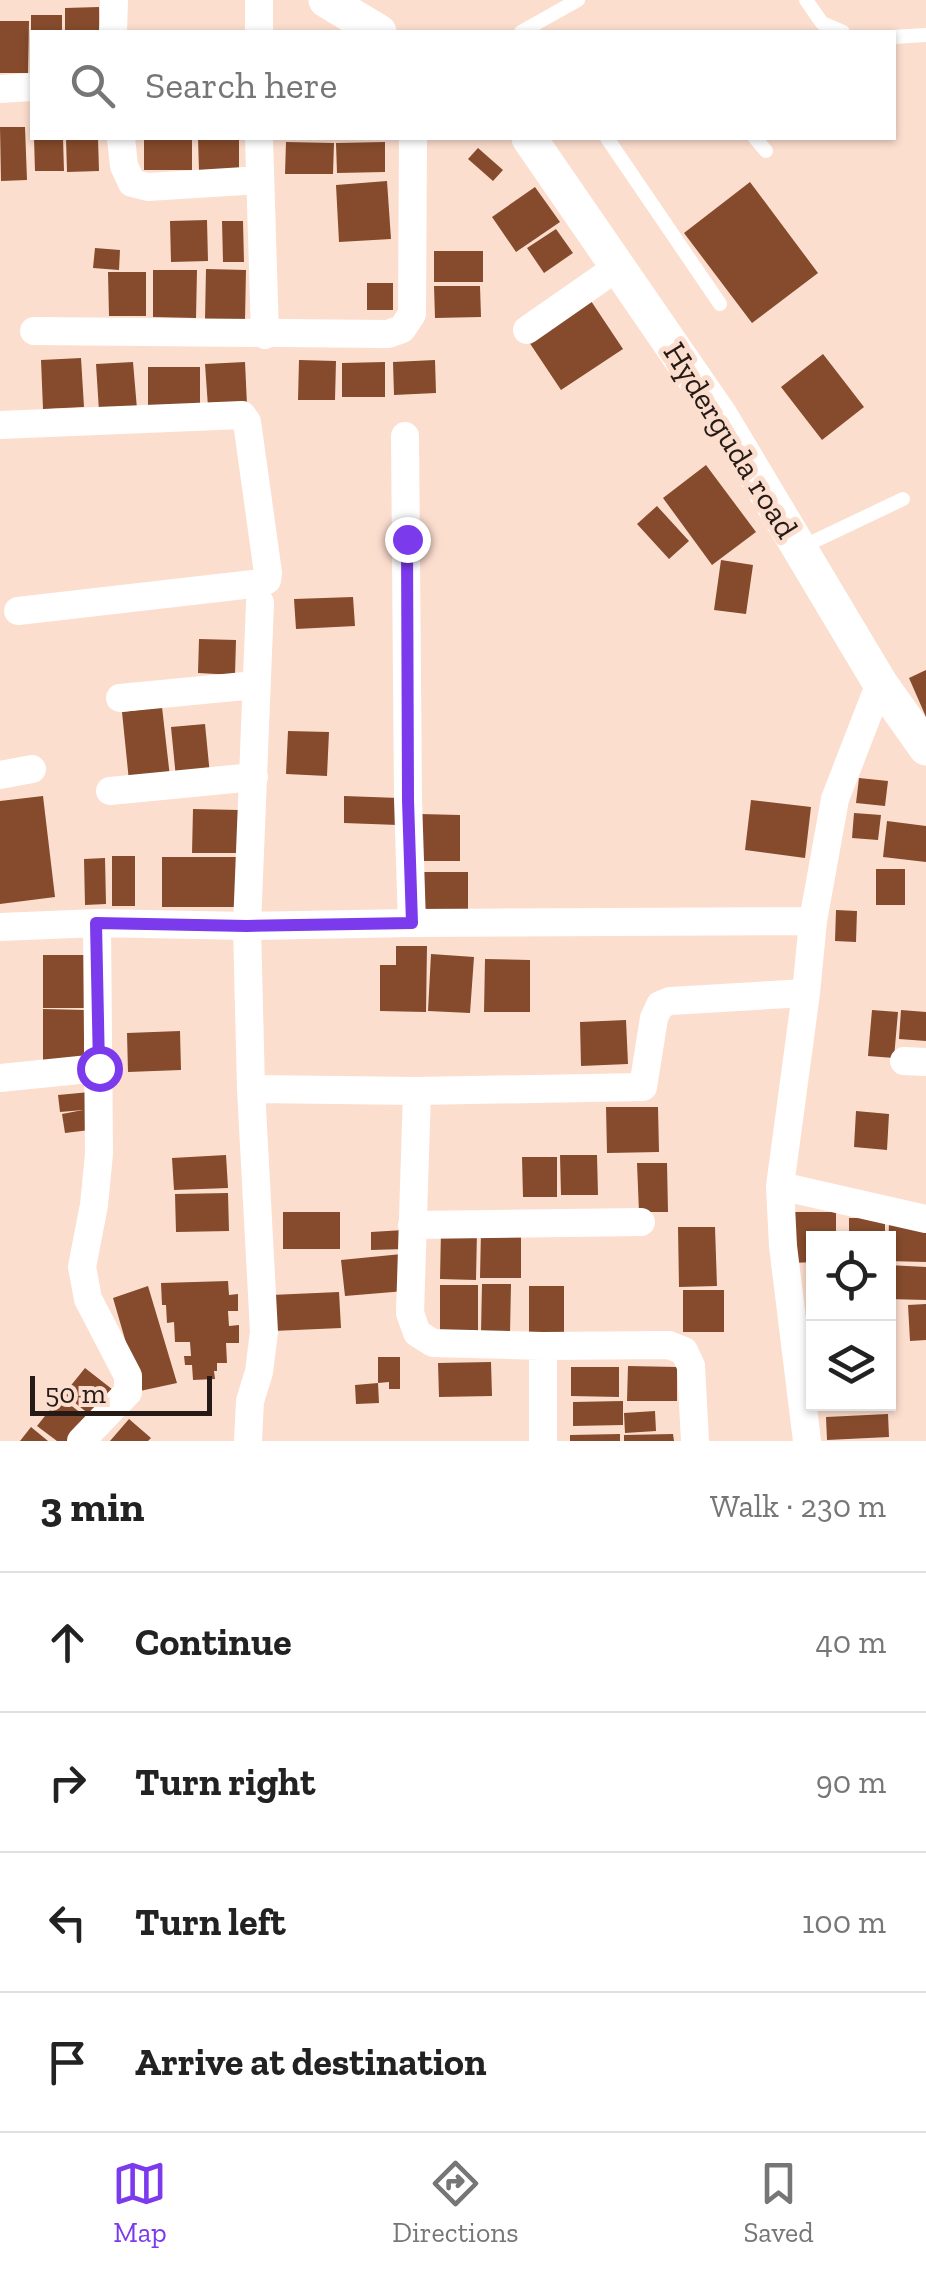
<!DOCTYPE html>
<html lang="en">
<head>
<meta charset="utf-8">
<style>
	:root { --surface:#fff; --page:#f6f6f6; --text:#222; --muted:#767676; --line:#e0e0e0; --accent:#7c3aed }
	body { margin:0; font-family:"Zilla Slab",serif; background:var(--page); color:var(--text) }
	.controls { position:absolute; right:30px; bottom:30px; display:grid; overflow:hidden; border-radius:0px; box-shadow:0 2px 8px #0004 }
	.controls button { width:90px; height:90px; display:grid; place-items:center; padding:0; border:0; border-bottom:2px solid var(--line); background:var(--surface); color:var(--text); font:50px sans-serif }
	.scale { position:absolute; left:30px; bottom:25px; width:182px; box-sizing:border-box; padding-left:10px; border:5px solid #251a15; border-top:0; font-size:28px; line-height:35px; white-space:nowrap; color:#251a15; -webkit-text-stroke:8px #fcdecf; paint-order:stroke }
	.stop { position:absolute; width:30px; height:30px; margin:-22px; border:8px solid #7c3aed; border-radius:50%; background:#fff }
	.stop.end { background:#7c3aed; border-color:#fff; box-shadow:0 2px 10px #0008 }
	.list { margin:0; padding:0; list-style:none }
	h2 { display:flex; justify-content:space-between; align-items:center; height:130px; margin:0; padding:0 40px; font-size:42px }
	h2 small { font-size:32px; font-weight:400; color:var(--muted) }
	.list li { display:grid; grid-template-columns:65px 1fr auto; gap:30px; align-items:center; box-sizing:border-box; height:140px; padding:0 40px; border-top:2px solid var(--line) }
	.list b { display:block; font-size:38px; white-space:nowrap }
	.list em { font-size:32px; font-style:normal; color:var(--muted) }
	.icon { flex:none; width:55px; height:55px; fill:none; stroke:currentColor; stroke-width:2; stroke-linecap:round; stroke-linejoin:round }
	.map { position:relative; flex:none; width:926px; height:1441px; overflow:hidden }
	.search { position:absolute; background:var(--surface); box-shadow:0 2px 8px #0004; left:30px; right:30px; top:30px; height:110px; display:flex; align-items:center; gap:25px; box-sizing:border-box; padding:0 35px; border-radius:0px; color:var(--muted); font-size:38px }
	.sheet { height:690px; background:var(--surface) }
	nav { display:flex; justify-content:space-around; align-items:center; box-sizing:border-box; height:140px; border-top:2px solid var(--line); background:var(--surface); font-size:28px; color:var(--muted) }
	nav a { display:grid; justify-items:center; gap:5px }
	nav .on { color:var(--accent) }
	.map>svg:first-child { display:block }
	.building { fill:#854b2c }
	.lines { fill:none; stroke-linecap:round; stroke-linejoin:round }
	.service { stroke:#fff; stroke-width:14 }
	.minor { stroke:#fff; stroke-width:28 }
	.tertiary { stroke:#fff; stroke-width:35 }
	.route { stroke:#7c3aed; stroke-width:12 }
	.labels { text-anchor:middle; stroke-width:10; stroke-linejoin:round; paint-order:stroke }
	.street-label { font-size:32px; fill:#251a15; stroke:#fcdecf }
</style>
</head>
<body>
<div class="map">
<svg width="926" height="1441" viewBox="0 0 926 1441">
	<rect width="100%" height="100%" fill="#fcdecf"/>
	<path class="building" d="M99,7L100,32H65V8Z
		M31,15H62V32H31Z
		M0,21H29L28,73H0Z
		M0,127H25L27,180L1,181Z
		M34,138H63L64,171H35Z
		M66,138H98L99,171L67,172Z
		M144,138H192V170H144Z
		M198,138H239V170L199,171Z
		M286,142L334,143L333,174H285Z
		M385,142V172L337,173L336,143Z
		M478,148L503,170L493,181L468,159Z
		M387,181L391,239L339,242L336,185Z
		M750,182L818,273L752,323L684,233Z
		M535,187L560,222L516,252L492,217Z
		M207,220L208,261L171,262L170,221Z
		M222,221H243L244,262H223Z
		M556,229L573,253L544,273L527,248Z
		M95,248L120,250L119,270L93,268Z
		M434,251H483V282H434Z
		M206,269L246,270L245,320L205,319Z
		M153,270H197L196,318L153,317Z
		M108,272H146V316H109Z
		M367,283H393V310H367Z
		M434,286H480L481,317L435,318Z
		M591,301L623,349L561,390L529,342Z
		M823,354L864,407L822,440L781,387Z
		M81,358L84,407L43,409L41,360Z
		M299,360L336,361L335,400H298Z
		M435,360L436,393L394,395L393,362Z
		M133,362L137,409L99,411L96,364Z
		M245,362L247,405L208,407L205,364Z
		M385,362V397H342V363Z
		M148,367H200V409L148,410Z
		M706,465L756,532L712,565L663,498Z
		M657,506L689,541L669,559L637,524Z
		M721,560L753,565L746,614L714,610Z
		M353,597L355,626L296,629L294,599Z
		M199,639L236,640L235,675L198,673Z
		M926,670V717L909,678Z
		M162,707L170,777L129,781L122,712Z
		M205,724L210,775L176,778L171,727Z
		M288,731L329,732L327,776L286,774Z
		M859,778L888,781L885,806L856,803Z
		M43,796L55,897L0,904V801Z
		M344,796L399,798L398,825L344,823Z
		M751,800L811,807L805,858L745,850Z
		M193,809L239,810V853H192Z
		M854,813L881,815L878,840L852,838Z
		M420,814L460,815V861H419Z
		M887,821L926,826V862L883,857Z
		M112,856H135V906H112Z
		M162,857H245L246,907H162Z
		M105,858L106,904L85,905L84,859Z
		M876,869H905V905H876Z
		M421,872H468V910H420Z
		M836,910L857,911L856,942L835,941Z
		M396,946H427L426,1012L380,1011V965H396Z
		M431,954L474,957L470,1013L428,1011Z
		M43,955H91V1008H43Z
		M485,959L530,960V1012H484Z
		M43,1009L84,1010V1062H43Z
		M872,1010L898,1012L894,1058L868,1056Z
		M901,1010L926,1012V1041L899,1039Z
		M626,1020L628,1064L581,1066L580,1022Z
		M180,1031L181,1070L128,1072L127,1033Z
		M90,1092L98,1129L65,1133L62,1114L83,1110L60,1112L58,1095Z
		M606,1107H658L659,1152L607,1153Z
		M856,1111L889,1114L887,1150L854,1147Z
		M226,1155L228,1188L174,1190L172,1158Z
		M560,1155H597L598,1195H561Z
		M522,1157H557V1197H523Z
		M637,1163H667L668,1212H639Z
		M228,1193L229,1231L176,1232L175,1194Z
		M283,1212H340V1249H283Z
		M791,1212H836V1238H814V1262L792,1263Z
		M849,1218H885V1238H849Z
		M889,1221L926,1223V1262L888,1261Z
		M678,1227H715L717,1286L679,1287Z
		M404,1230V1249L371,1250V1232Z
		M441,1230L477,1231L476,1280L440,1279Z
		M481,1231H521V1278H480Z
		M402,1254L405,1291L345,1296L341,1260Z
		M888,1265L926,1267V1300L888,1299Z
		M228,1281L229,1295L238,1294V1311H228L229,1326L239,1325V1343H226L227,1363H217V1371H214L215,1379L193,1380L192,1365H185L184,1356H191L190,1342H175L174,1322L167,1323L166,1305H162L161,1283Z
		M482,1284H511L510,1333H481Z
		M440,1285H478V1331H440Z
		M148,1286L177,1383L140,1391L113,1298Z
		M529,1286H564V1335H529Z
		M683,1290H724V1332H683Z
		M339,1292L341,1328L273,1331L271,1295Z
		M926,1304V1340L910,1341L908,1305Z
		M378,1357H400V1389H389V1382L378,1383Z
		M491,1362L492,1396L439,1397L438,1363Z
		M628,1366L677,1367V1401H627Z
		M571,1367H619V1397L571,1396Z
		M85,1368L117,1393L95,1419L64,1394Z
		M378,1383L379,1403L356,1404L355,1385Z
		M60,1397L90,1420L74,1441H57L37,1426Z
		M623,1401V1425L573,1426V1402Z
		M655,1411L656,1431L625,1433L624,1413Z
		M888,1414L889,1437L827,1440L826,1417Z
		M129,1419L151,1438L148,1441H110Z
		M31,1427L48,1441H20Z
		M620,1434V1441H570V1435Z
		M673,1434L674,1441H624V1435Z"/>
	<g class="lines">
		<path class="service" d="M806,0L822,23L843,32
			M521,32L578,0
			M894,37L926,35
			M607,138L720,304
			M755,138L766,151
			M800,548L903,499"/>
		<path class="minor" d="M113,32L114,0
			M259,32V0
			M0,89L32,87
			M121,138L124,166L132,183L148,187L259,180
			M259,138L265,335
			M527,330L619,266
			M34,331L388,334L402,329L412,314L413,138
			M0,425L242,415L247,422L268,573L267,580L262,583L18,611
			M405,436L408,799L412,923
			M120,698L255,685
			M0,775L32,769
			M110,791L254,777
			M0,927L97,923L247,926L412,923L813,921
			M904,1061L926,1062
			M0,1078L99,1068
			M251,1089L417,1091L643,1087L654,1018L660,1005L670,1001L806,993
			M417,1091L410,1313L417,1333L433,1343L543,1346L669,1345L684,1351L691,1366L695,1441
			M780,1186L926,1219
			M412,1225L641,1222
			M81,1441L128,1392V1376L88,1299L82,1267L94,1205L99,1154L97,923
			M248,1441L250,1401L259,1372L264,1332L251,1089L247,926L260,603
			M543,1441V1346
			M807,1441L783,1246L780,1186L806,993L813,921L835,799L880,683"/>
		<path class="tertiary" d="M326,0L379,32
			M529,138L721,417L880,683L926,748"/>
	</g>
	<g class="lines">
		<path class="route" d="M99,1068L96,923L247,926L412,923L408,800L407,539"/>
	</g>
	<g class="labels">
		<g class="street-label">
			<text transform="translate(731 440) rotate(58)" y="11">Hyderguda road</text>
		</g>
	</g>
</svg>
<div class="controls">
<button><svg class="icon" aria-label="locate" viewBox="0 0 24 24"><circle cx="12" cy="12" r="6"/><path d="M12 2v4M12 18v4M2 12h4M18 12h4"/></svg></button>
<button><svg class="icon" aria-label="layers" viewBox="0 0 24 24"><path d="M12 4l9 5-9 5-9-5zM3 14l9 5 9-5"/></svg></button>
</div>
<div class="scale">50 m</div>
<div class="stop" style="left:99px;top:1068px"></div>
<div class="stop end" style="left:407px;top:539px"></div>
<div class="search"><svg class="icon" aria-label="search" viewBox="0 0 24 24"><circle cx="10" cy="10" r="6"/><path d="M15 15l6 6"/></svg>Search here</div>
</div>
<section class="sheet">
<h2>3 min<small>Walk · 230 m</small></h2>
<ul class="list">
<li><svg class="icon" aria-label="ahead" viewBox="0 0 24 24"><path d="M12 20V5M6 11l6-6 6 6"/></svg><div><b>Continue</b></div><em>40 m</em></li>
<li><svg class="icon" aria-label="right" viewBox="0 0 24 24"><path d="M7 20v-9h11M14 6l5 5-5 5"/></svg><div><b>Turn right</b></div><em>90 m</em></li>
<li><svg class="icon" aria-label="left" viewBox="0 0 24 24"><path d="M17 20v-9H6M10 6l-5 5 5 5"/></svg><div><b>Turn left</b></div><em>100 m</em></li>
<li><svg class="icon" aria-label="arrive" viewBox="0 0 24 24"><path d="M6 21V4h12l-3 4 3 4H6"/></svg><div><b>Arrive at destination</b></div></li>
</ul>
</section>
<nav>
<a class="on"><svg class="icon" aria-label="map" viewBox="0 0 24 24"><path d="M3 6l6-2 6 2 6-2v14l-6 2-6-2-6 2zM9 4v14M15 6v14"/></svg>Map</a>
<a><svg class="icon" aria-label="directions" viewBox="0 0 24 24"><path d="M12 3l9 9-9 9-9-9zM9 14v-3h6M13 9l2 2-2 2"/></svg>Directions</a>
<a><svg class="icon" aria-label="saved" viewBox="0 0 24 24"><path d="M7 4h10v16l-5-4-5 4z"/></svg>Saved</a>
</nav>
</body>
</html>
